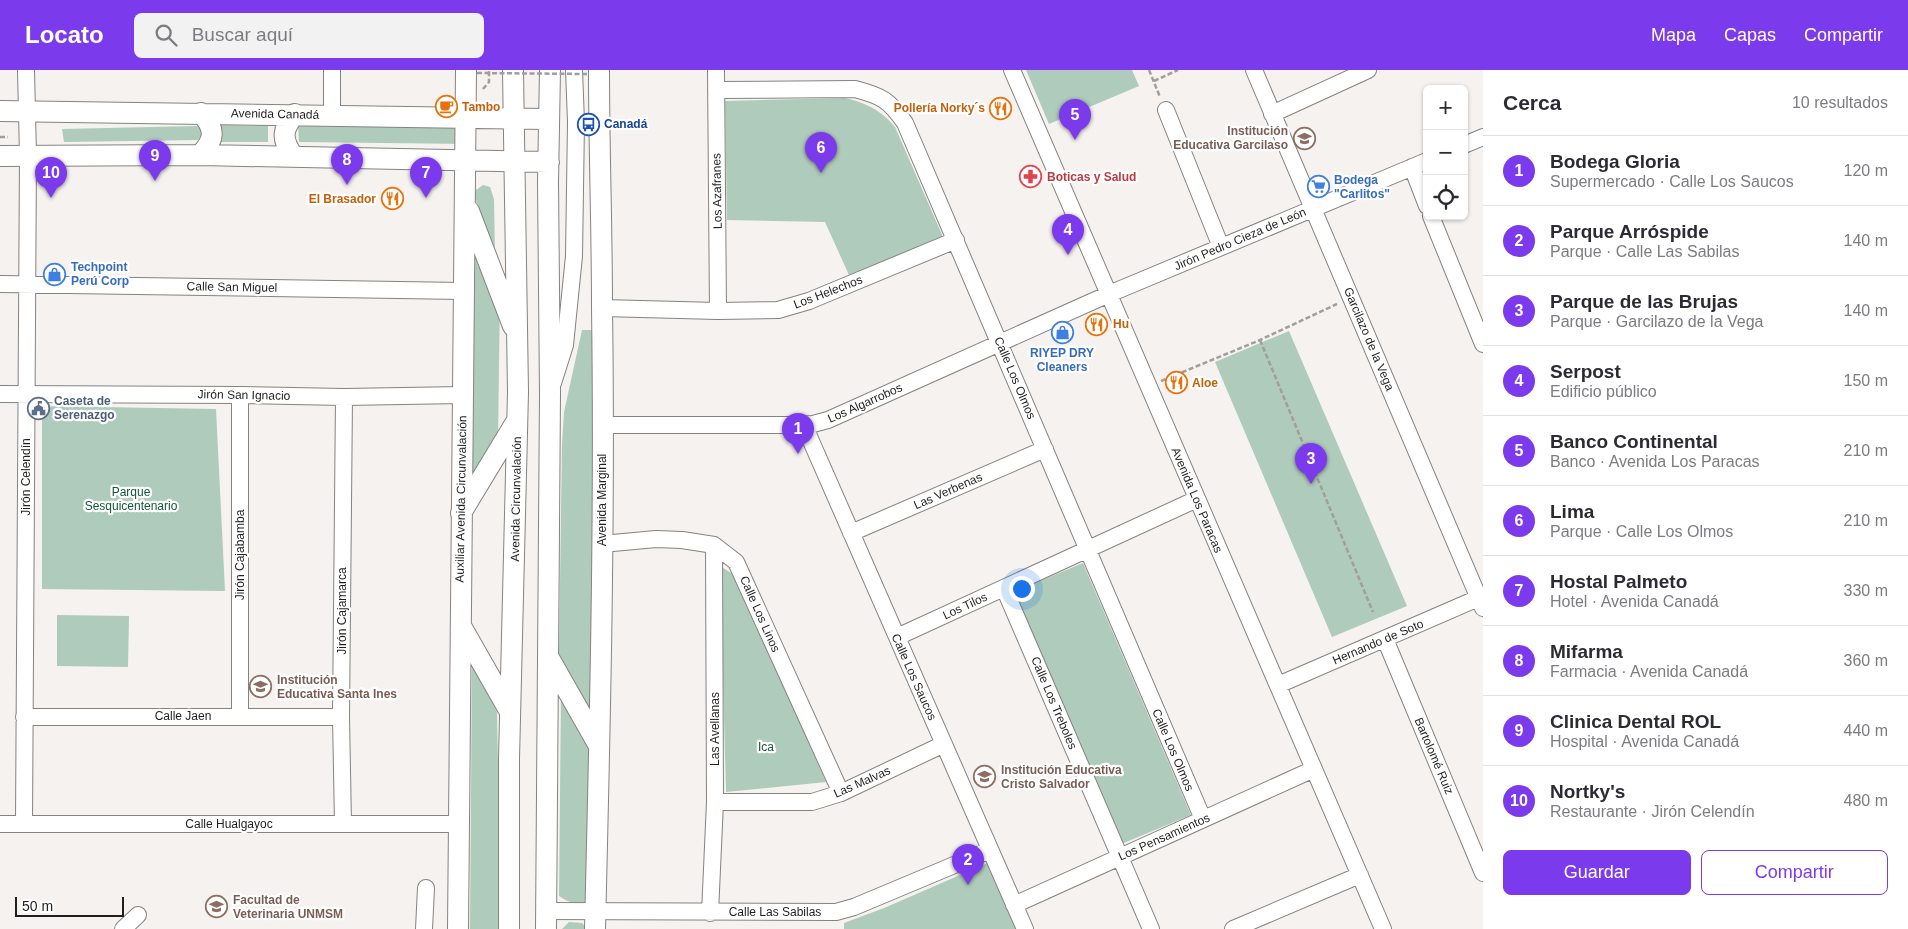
<!DOCTYPE html>
<html lang="es">
<head>
<meta charset="utf-8">
<style>
	:root { --surface:#fff; --page:#f2f2f3; --text:#2b2b33; --muted:#7c7c81; --line:#e1e1e2; --accent:#7c3aed }
	body { margin:0; font-family:Arial,sans-serif; background:var(--page); color:var(--text) }
	.controls { position:absolute; right:15px; top:15px; display:grid; overflow:hidden; border-radius:8px; box-shadow:0 1px 4px #0004 }
	.controls button { width:45px; height:45px; display:grid; place-items:center; padding:0; border:0; border-bottom:1px solid var(--line); background:var(--surface); color:var(--text); font:25px sans-serif }
	.scale { position:absolute; left:15px; bottom:12px; width:109px; box-sizing:border-box; padding-left:5px; border:2px solid #201f1e; border-top:0; font-size:14px; line-height:18px; white-space:nowrap; color:#201f1e; -webkit-text-stroke:4px #fff; paint-order:stroke }
	.you { position:absolute; left:1021px; top:518px; width:18px; height:18px; margin:-12px; border:4px solid #fff; border-radius:50%; background:#1a73e8; box-shadow:0 0 0 8px #1a73e833 }
	.badge { display:grid; place-items:center; width:32px; height:32px; border-radius:50%; background:var(--accent); color:#fff; font-size:16px; font-weight:700 }
	.pin { position:absolute; translate:-50% -41px; filter:drop-shadow(0 1px 2px #0008) }
	.pin::after { content:''; position:absolute; top:26px; width:18px; height:15px; background:inherit; clip-path:polygon(0 0,100% 0,50% 100%) }
	.list { margin:0; padding:0; list-style:none }
	h2 { display:flex; justify-content:space-between; align-items:center; height:65px; margin:0; padding:0 20px; font-size:21px }
	h2 small { font-size:16px; font-weight:400; color:var(--muted) }
	.list li { display:grid; grid-template-columns:32px 1fr auto; gap:15px; align-items:center; box-sizing:border-box; height:70px; padding:0 20px; border-top:1px solid var(--line) }
	.list b { display:block; font-size:19px; white-space:nowrap }
	.list p { margin:0; font-size:16px; white-space:nowrap; color:var(--muted) }
	.list em { font-size:16px; font-style:normal; color:var(--muted) }
	.actions { display:flex; gap:10px; padding:15px 20px }
	.actions a { flex:1; padding:11px 0; border:1px solid var(--accent); border-radius:8px; text-align:center; font-size:18px; color:var(--accent) }
	.actions .main { background:var(--accent); color:#fff }
	.icon { flex:none; width:28px; height:28px; fill:none; stroke:currentColor; stroke-width:2; stroke-linecap:round; stroke-linejoin:round }
	.map { position:relative; flex:none; width:1483px; height:859px; overflow:hidden }
	header { display:flex; align-items:center; gap:30px; box-sizing:border-box; height:70px; padding:0 25px; background:var(--accent); color:#fff }
	header strong { font-size:24px }
	nav { display:flex; gap:28px; margin-inline-start:auto; font-size:18px }
	.search { width:350px; height:45px; background:var(--page); display:flex; align-items:center; gap:12px; box-sizing:border-box; padding:0 18px; border-radius:8px; color:var(--muted); font-size:19px }
	main { display:flex }
	aside { flex:1; background:var(--surface) }
	.map>svg:first-child { display:block }
	.green { fill:#afcbbb }
	.lines { fill:none; stroke-linecap:round; stroke-linejoin:round }
	.minor-casing { stroke:#858380; stroke-width:18 }
	.major-casing { stroke:#858380; stroke-width:22 }
	.path { stroke:#a19e9c; stroke-width:2.5; stroke-dasharray:5 2.5; stroke-linecap:butt }
	.minor { stroke:#fff; stroke-width:16 }
	.major { stroke:#fff; stroke-width:20 }
	.path-bridge { stroke:#a19e9c; stroke-width:2.5; stroke-dasharray:5 2.5; stroke-linecap:butt }
	.labels { text-anchor:middle; stroke-width:4.5; stroke-linejoin:round; paint-order:stroke }
	.food-label { font-size:12px; font-weight:bold; fill:#c56008; stroke:#fff; text-anchor:start }
	.street-label { font-size:12px; fill:#201f1e; stroke:#fff }
	.transit-label { font-size:12px; font-weight:bold; fill:#164399; stroke:#fff; text-anchor:start }
	.education-label { font-size:12px; font-weight:bold; fill:#785e54; stroke:#fff; text-anchor:start }
	.health-label { font-size:12px; font-weight:bold; fill:#be3a42; stroke:#fff; text-anchor:start }
	.shop-label { font-size:12px; font-weight:bold; fill:#366cbe; stroke:#fff; text-anchor:start }
	.service-label { font-size:12px; font-weight:bold; fill:#4e5e75; stroke:#fff; text-anchor:start }
	.park-label { font-size:12px; fill:#115539; stroke:#fff }
</style>
</head>
<body>
<header>
<strong>Locato</strong>
<div class="search"><svg class="icon" aria-label="search" viewBox="0 0 24 24"><circle cx="10" cy="10" r="6"/><path d="M15 15l6 6"/></svg>Buscar aquí</div>
<nav><a>Mapa</a><a>Capas</a><a>Compartir</a></nav>
</header>
<main>
<div class="map">
<svg width="1483" height="859" viewBox="0 0 1483 859">
	<rect width="100%" height="100%" fill="#f5f2ef"/>
	<path class="green" d="M1026,0H1132L1139,16L1049,54Z
		M845,28C866,33 881,40 895,57L943,167L849,205L825,152L727,150L725,31Z
		M220,55L268,56V72H219Z
		M197,56L202,60V65L198,70L64,72L62,59Z
		M298,56L469,58L470,74L299,72Z
		M483,115L490,117L494,129L495,186L473,122Z
		M475,166L500,223L498,369L472,422Z
		M582,260H592L594,648L563,598L559,585L562,374L564,342Z
		M1289,261L1407,536L1332,567L1215,292Z
		M42,336L216,339L225,521L42,519Z
		M1083,493L1191,745L1119,775L1011,523Z
		M720,496L736,506L826,712L726,722Z
		M57,545L129,546L128,597L57,596Z
		M472,588L497,642L501,859H470Z
		M561,622L587,664L594,692L586,832C575,835 568,832 559,826Z
		M990,792L1018,859H844V853L884,838Z
		M569,852L582,853L588,859H562Z"/>
	<g class="lines">
		<defs>
			<path id="minor" d="M716,0L718,241
				M1012,0L1383,859
				M1254,0L1483,538
				M716,20L855,19C882,26 889,30 905,53L1203,749
				M1166,40L1221,177
				M1272,44L1368,0
				M332,45V0
				M1464,75L1483,67
				M1412,97L1427,136
				M1431,146L1483,274
				M0,214L463,221
				M602,238L718,241L778,240L809,231L956,170
				M553,313L565,275L574,186L576,52L574,0
				M0,324L240,325L344,327L462,325
				M240,325V646
				M602,355H793L813,354L828,350L1109,224L1427,91
				M804,355L1025,859
				M851,463L1045,379
				M602,474L656,469L682,470L714,475L736,492L841,723
				M1004,518L1151,859
				M897,567L1197,429
				M1385,569L1483,803
				M1278,615L1483,526
				M24,647H341
				M715,732H812L841,723L944,674
				M24,753L28,86L26,0
				M0,754H459
				M343,754L341,647L344,327
				M1014,835L1314,699
				M547,841L836,842L854,837L990,780
				M710,843L715,732L714,475
				M123,859L138,845
				M424,859L426,818
				M1233,859L1360,805"/>
			<path id="major" d="M0,41L549,49
				M200,85C215,70 216,59 201,43
				M0,86L200,85L549,92
				M293,86C281,69 282,59 295,44
				M469,141L513,256
				M461,443L516,352
				M461,556L510,642
				M549,588L599,676
				M458,859L466,0
				M509,859V689L518,322L513,0
				M546,859L550,323L548,112L550,0
				M595,859C600,652 605,445 602,237C602,158 599,79 599,0"/>
		</defs>
		<use href="#minor" class="minor-casing"/>
		<use href="#major" class="major-casing"/>
		<path class="path" d="M1149,0L1160,27
			M1154,11L1178,0
			M483,19L489,12V0
			M0,67H8
			M1260,270L1373,542
			M1161,311L1260,270L1337,234"/>
		<use href="#minor" class="minor"/>
		<use href="#major" class="major"/>
		<path class="path-bridge" d="M477,3L588,4"/>
	</g>
	<defs>
		<symbol id="cafe-ring" viewBox="-11 -11 22 22"><circle r="9.5" fill="#fff" stroke="#e8710a" stroke-width="1.5"/><path d="M-5.5-4.5H6V0H3Q3 3.5 0 3.5H-2.5Q-5.5 3.5-5.5 0ZM3-3.2v2h1.7v-2ZM-6 4.5H4V6H-6Z" fill="#e8710a"/></symbol>
		<symbol id="restaurant-ring" viewBox="-11 -11 22 22"><circle r="9.5" fill="#fff" stroke="#e8710a" stroke-width="1.5"/><path d="M-5-6h1v4h1v-4h1v4h1v-4h1v5L-1.5 .5V6h-2V.5L-5-1ZM5-6V6H3V1.5H1.5Q1.5-4 5-6Z" fill="#e8710a"/></symbol>
		<symbol id="bus-ring" viewBox="-11 -11 22 22"><circle r="9.5" fill="#fff" stroke="#1a4fb4" stroke-width="1.5"/><path d="M-5-6H5V4H4V6H2V4H-2V6H-4V4H-5ZM-3.5-4V0h7V-4ZM-3.5 1.2v1.5H-2V1.2ZM2 1.2v1.5H3.5V1.2Z" fill="#1a4fb4"/></symbol>
		<symbol id="school-ring" viewBox="-11 -11 22 22"><circle r="9.5" fill="#fff" stroke="#8d6e63" stroke-width="1.5"/><path d="M0-5L7-2L0 1L-7-2ZM-4 1L0 2.5L4 1V4Q0 6-4 4Z" fill="#8d6e63"/></symbol>
		<symbol id="pharmacy-ring" viewBox="-11 -11 22 22"><circle r="9.5" fill="#fff" stroke="#e0444e" stroke-width="1.5"/><path d="M-2-6h4v4h4v4h-4v4h-4v-4h-4v-4h4Z" fill="#e0444e"/></symbol>
		<symbol id="supermarket-ring" viewBox="-11 -11 22 22"><circle r="9.5" fill="#fff" stroke="#3f7fe0" stroke-width="1.5"/><path d="M-6-5.5h2.5l.6 2H6L4.5 2H-2.5L-4.4-4H-6ZM-1.5 3.2a1.3 1.3 0 1 0 .1 0ZM3 3.2a1.3 1.3 0 1 0 .1 0Z" fill="#3f7fe0"/></symbol>
		<symbol id="shop-ring" viewBox="-11 -11 22 22"><circle r="9.5" fill="#fff" stroke="#3f7fe0" stroke-width="1.5"/><path d="M-5-2.5h2.3a2.7 3.5 0 0 1 5.4 0H5L5.5 6h-11ZM-1.5-2.5h3a1.5 2.3 0 0 0-3 0Z" fill="#3f7fe0"/></symbol>
		<symbol id="civic-ring" viewBox="-11 -11 22 22"><circle r="9.5" fill="#fff" stroke="#5c6f8a" stroke-width="1.5"/><path d="M-.6-6.5H3V-4.5H.6V-3L4-1V1h2V6H-6V1h2V-1L-.6-3ZM-1.2 2.5V6h2.4V2.5Z" fill="#5c6f8a"/></symbol>
		<symbol id="university-ring" viewBox="-11 -11 22 22"><circle r="9.5" fill="#fff" stroke="#8d6e63" stroke-width="1.5"/><path d="M0-5L7-2L0 1L-7-2ZM-4 1L0 2.5L4 1V4Q0 6-4 4Z" fill="#8d6e63"/></symbol>
	</defs>
	<g fill-rule="evenodd">
		<use href="#cafe-ring" x="434" y="24" width="25" height="25"/>
		<use href="#restaurant-ring" x="988" y="26" width="25" height="25"/>
		<use href="#bus-ring" x="576" y="42" width="25" height="25"/>
		<use href="#school-ring" x="1292" y="56" width="25" height="25"/>
		<use href="#pharmacy-ring" x="1018" y="94" width="25" height="25"/>
		<use href="#supermarket-ring" x="1306" y="104" width="25" height="25"/>
		<use href="#restaurant-ring" x="380" y="116" width="25" height="25"/>
		<use href="#shop-ring" x="42" y="192" width="25" height="25"/>
		<use href="#restaurant-ring" x="1084" y="242" width="25" height="25"/>
		<use href="#shop-ring" x="1050" y="250" width="25" height="25"/>
		<use href="#restaurant-ring" x="1164" y="300" width="25" height="25"/>
		<use href="#civic-ring" x="26" y="326" width="25" height="25"/>
		<use href="#school-ring" x="248" y="604" width="25" height="25"/>
		<use href="#school-ring" x="972" y="694" width="25" height="25"/>
		<use href="#university-ring" x="204" y="824" width="25" height="25"/>
	</g>
	<g class="labels">
		<g class="food-label">
			<text x="462" y="41">Tambo</text>
			<text x="985" y="42" text-anchor="end">Pollería Norky´s</text>
			<text x="376" y="133" text-anchor="end">El Brasador</text>
			<text x="1113" y="258">Hu</text>
			<text x="1192" y="317">Aloe</text>
		</g>
		<g class="street-label">
			<text transform="translate(275 44) rotate(1)" y="4">Avenida Canadá</text>
			<text transform="translate(717 121) rotate(-91)" y="4">Los Azafranes</text>
			<text transform="translate(1240 169) rotate(-23)" y="4">Jirón Pedro Cieza de León</text>
			<text transform="translate(232 217) rotate(1)" y="4">Calle San Miguel</text>
			<text transform="translate(828 222) rotate(-21)" y="4">Los Helechos</text>
			<text transform="translate(1369 269) rotate(67)" y="4">Garcilazo de la Vega</text>
			<text transform="translate(1015 308) rotate(67)" y="4">Calle Los Olmos</text>
			<text transform="translate(244 325) rotate(1)" y="4">Jirón San Ignacio</text>
			<text transform="translate(865 333) rotate(-24)" y="4">Los Algarrobos</text>
			<text transform="translate(26 407) rotate(-90)" y="4">Jirón Celendín</text>
			<text transform="translate(948 421) rotate(-24)" y="4">Las Verbenas</text>
			<text transform="translate(461 429) rotate(-89)" y="4">Auxiliar Avenida Circunvalación</text>
			<text transform="translate(516 429) rotate(-89)" y="4">Avenida Circunvalación</text>
			<text transform="translate(602 430) rotate(-90)" y="4">Avenida Marginal</text>
			<text transform="translate(1197 430) rotate(67)" y="4">Avenida Los Paracas</text>
			<text transform="translate(240 485) rotate(-90)" y="4">Jirón Cajabamba</text>
			<text transform="translate(965 536) rotate(-25)" y="4">Los Tilos</text>
			<text transform="translate(342 541) rotate(-90)" y="4">Jirón Cajamarca</text>
			<text transform="translate(760 544) rotate(66)" y="4">Calle Los Linos</text>
			<text transform="translate(1378 572) rotate(-23)" y="4">Hernando de Soto</text>
			<text transform="translate(914 607) rotate(66)" y="4">Calle Los Saucos</text>
			<text transform="translate(1054 633) rotate(67)" y="4">Calle Los Treboles</text>
			<text x="183" y="650">Calle Jaen</text>
			<text transform="translate(715 659) rotate(-90)" y="4">Las Avellanas</text>
			<text transform="translate(1173 680) rotate(67)" y="4">Calle Los Olmos</text>
			<text transform="translate(1434 686) rotate(67)" y="4">Bartolomé Ruiz</text>
			<text transform="translate(862 712) rotate(-24)" y="4">Las Malvas</text>
			<text x="229" y="758">Calle Hualgayoc</text>
			<text transform="translate(1164 767) rotate(-24)" y="4">Los Pensamientos</text>
			<text x="775" y="846">Calle Las Sabilas</text>
		</g>
		<g class="transit-label">
			<text x="604" y="58">Canadá</text>
		</g>
		<g class="education-label">
			<text x="1288" y="65" text-anchor="end">Institución<tspan x="1288" dy="14">Educativa Garcilaso</tspan></text>
			<text x="277" y="614">Institución<tspan x="277" dy="14">Educativa Santa Ines</tspan></text>
			<text x="1001" y="704">Institución Educativa<tspan x="1001" dy="14">Cristo Salvador</tspan></text>
			<text x="233" y="834">Facultad de<tspan x="233" dy="14">Veterinaria UNMSM</tspan></text>
		</g>
		<g class="health-label">
			<text x="1047" y="111">Boticas y Salud</text>
		</g>
		<g class="shop-label">
			<text x="1334" y="114">Bodega<tspan x="1334" dy="14">"Carlitos"</tspan></text>
			<text x="71" y="201">Techpoint<tspan x="71" dy="14">Perú Corp</tspan></text>
			<text x="1062" y="287" text-anchor="middle">RIYEP DRY<tspan x="1062" dy="14">Cleaners</tspan></text>
		</g>
		<g class="service-label">
			<text x="54" y="335">Caseta de<tspan x="54" dy="14">Serenazgo</tspan></text>
		</g>
		<g class="park-label">
			<text x="131" y="426">Parque<tspan x="131" dy="14">Sesquicentenario</tspan></text>
			<text x="766" y="681">Ica</text>
		</g>
	</g>
</svg>
<div class="controls">
<button>+</button>
<button>−</button>
<button><svg class="icon" aria-label="locate" viewBox="0 0 24 24"><circle cx="12" cy="12" r="6"/><path d="M12 2v4M12 18v4M2 12h4M18 12h4"/></svg></button>
</div>
<div class="scale">50 m</div>
<div class="you"></div>
<div class="pin badge" style="left:798px;top:384px">1</div>
<div class="pin badge" style="left:968px;top:815px">2</div>
<div class="pin badge" style="left:1311px;top:414px">3</div>
<div class="pin badge" style="left:1068px;top:185px">4</div>
<div class="pin badge" style="left:1075px;top:70px">5</div>
<div class="pin badge" style="left:821px;top:103px">6</div>
<div class="pin badge" style="left:426px;top:128px">7</div>
<div class="pin badge" style="left:347px;top:115px">8</div>
<div class="pin badge" style="left:155px;top:111px">9</div>
<div class="pin badge" style="left:51px;top:128px">10</div>
</div>
<aside>
<h2>Cerca<small>10 resultados</small></h2>
<ul class="list">
<li><span class="badge">1</span><div><b>Bodega Gloria</b><p>Supermercado · Calle Los Saucos</p></div><em>120 m</em></li>
<li><span class="badge">2</span><div><b>Parque Arróspide</b><p>Parque · Calle Las Sabilas</p></div><em>140 m</em></li>
<li><span class="badge">3</span><div><b>Parque de las Brujas</b><p>Parque · Garcilazo de la Vega</p></div><em>140 m</em></li>
<li><span class="badge">4</span><div><b>Serpost</b><p>Edificio público</p></div><em>150 m</em></li>
<li><span class="badge">5</span><div><b>Banco Continental</b><p>Banco · Avenida Los Paracas</p></div><em>210 m</em></li>
<li><span class="badge">6</span><div><b>Lima</b><p>Parque · Calle Los Olmos</p></div><em>210 m</em></li>
<li><span class="badge">7</span><div><b>Hostal Palmeto</b><p>Hotel · Avenida Canadá</p></div><em>330 m</em></li>
<li><span class="badge">8</span><div><b>Mifarma</b><p>Farmacia · Avenida Canadá</p></div><em>360 m</em></li>
<li><span class="badge">9</span><div><b>Clinica Dental ROL</b><p>Hospital · Avenida Canadá</p></div><em>440 m</em></li>
<li><span class="badge">10</span><div><b>Nortky's</b><p>Restaurante · Jirón Celendín</p></div><em>480 m</em></li>
</ul>
<div class="actions"><a class="main">Guardar</a><a>Compartir</a></div>
</aside>
</main>
</body>
</html>
